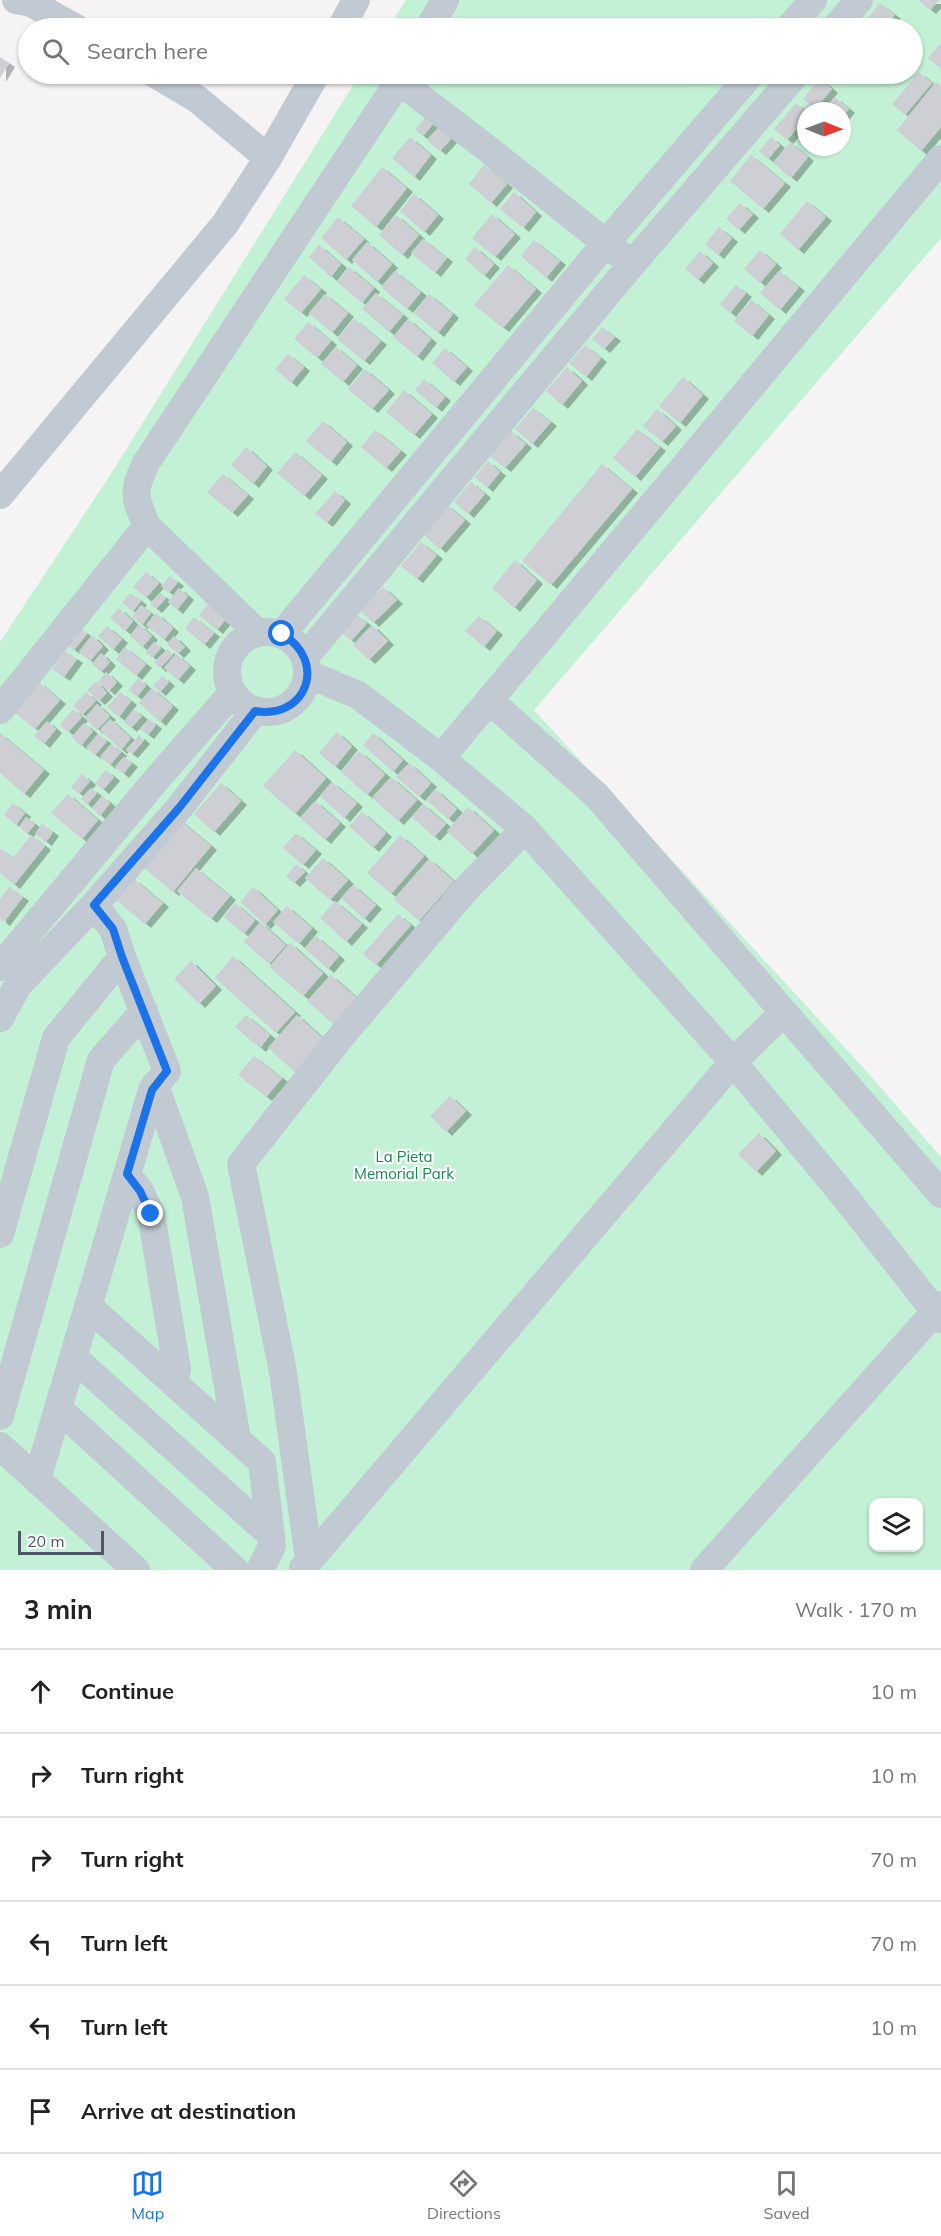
<!DOCTYPE html>
<html lang="en">
<head>
<meta charset="utf-8">
<style>
	:root { --surface:#fff; --page:#f6f6f6; --text:#222; --muted:#767676; --line:#e0e0e0; --accent:#1a73e8 }
	body { margin:0; font-family:Mulish,sans-serif; background:var(--page); color:var(--text) }
	.controls { position:absolute; right:18px; bottom:18px; display:grid; overflow:hidden; border-radius:12px; box-shadow:0 2px 4px #0004 }
	.controls button { width:54px; height:54px; display:grid; place-items:center; padding:0; border:0; border-bottom:2px solid var(--line); background:var(--surface); color:var(--text); font:30px sans-serif }
	.compass { position:absolute; left:797px; top:102px; width:54px; height:54px; border-radius:50%; background:var(--surface); box-shadow:0 2px 4px #0004; rotate:91deg }
	.scale { position:absolute; left:18px; bottom:15px; width:86px; box-sizing:border-box; padding-left:6px; border:3px solid #4a5661; border-top:0; font-size:16px; line-height:21px; white-space:nowrap; color:#4a5661; -webkit-text-stroke:4px #fff; paint-order:stroke }
	.stop { position:absolute; width:18px; height:18px; margin:-14px; border:4px solid #1a73e8; border-radius:50%; background:#fff }
	.stop.end { background:#1a73e8; border-color:#fff; box-shadow:0 2px 6px #0008 }
	.list { margin:0; padding:0; list-style:none }
	h2 { display:flex; justify-content:space-between; align-items:center; height:78px; margin:0; padding:0 24px; font-size:26px }
	h2 small { font-size:20px; font-weight:400; color:var(--muted) }
	.list li { display:grid; grid-template-columns:39px 1fr auto; gap:18px; align-items:center; box-sizing:border-box; height:84px; padding:0 24px; border-top:2px solid var(--line) }
	.list b { display:block; font-size:22px; white-space:nowrap }
	.list em { font-size:20px; font-style:normal; color:var(--muted) }
	.icon { flex:none; width:33px; height:33px; fill:none; stroke:currentColor; stroke-width:2; stroke-linecap:round; stroke-linejoin:round }
	.map { position:relative; flex:none; width:941px; height:1570px; overflow:hidden }
	.search { position:absolute; background:var(--surface); box-shadow:0 2px 4px #0004; left:18px; right:18px; top:18px; height:66px; display:flex; align-items:center; gap:15px; box-sizing:border-box; padding:0 21px; border-radius:33px; color:var(--muted); font-size:22px }
	.sheet { height:582px; background:var(--surface) }
	nav { display:flex; justify-content:space-around; align-items:center; box-sizing:border-box; height:84px; border-top:2px solid var(--line); background:var(--surface); font-size:16px; color:var(--muted) }
	nav a { display:grid; justify-items:center; gap:3px }
	nav .on { color:var(--accent) }
	.map>svg:first-child { display:block }
	.green { fill:#c3f1d5; fill-rule:evenodd }
	.building { fill:#cdcfd5; filter:url(#shadow) }
	.lines { fill:none; stroke-linecap:round; stroke-linejoin:round }
	.minor { stroke:#c1cad2; stroke-width:28 }
	.route { stroke:#1a73e8; stroke-width:8 }
	.labels { text-anchor:middle; stroke-width:4.5; stroke-linejoin:round; paint-order:stroke }
	.park-label { font-size:15px; fill:#17864f; stroke:#fff }
</style>
</head>
<body>
<div class="map">
<svg width="941" height="1570" viewBox="0 0 941 1570">
	<defs>
		<filter id="shadow"><feDropShadow dx="6" dy="4" stdDeviation="0" flood-color="#0004"/></filter>
	</defs>
	<rect width="100%" height="100%" fill="#f5f3f3"/>
	<path class="green" d="M406,0H941V238L534,710L869,1074L941,1157V1570H0V642L109,477L360,74H912V28H388ZM806,111H842V147H806ZM874,1502H918V1548H874Z"/>
	<path class="building" d="M918,0H939L930,10Z
		M880,3L895,15L883,28H880L868,18Z
		M941,43V69L928,58Z
		M0,57L9,63L0,78Z
		M919,72L932,83L905,115L892,104Z
		M820,78L832,89L815,109L803,99Z
		M936,82L941,86V127L921,151L897,130Z
		M835,97L849,109L842,117V111H823Z
		M796,103L806,111V118L787,140L774,129Z
		M425,117L433,124L423,136L415,130Z
		M438,128L451,139L440,151L427,140Z
		M410,137L431,155L414,177L392,158Z
		M771,137L780,145L768,159L759,151Z
		M790,142L808,157L791,178L773,163Z
		M751,155L785,183L763,209L730,181Z
		M484,165L507,184L491,203L469,184Z
		M382,167L407,188L376,227L351,206Z
		M514,192L536,212L523,228L500,209Z
		M414,194L438,215L424,232L400,211Z
		M807,201L826,217L798,250L780,234Z
		M740,203L753,214L739,230L726,219Z
		M492,214L515,234L495,257L472,238Z
		M396,215L419,235L402,255L379,235Z
		M338,217L364,239L346,260L321,238Z
		M719,227L732,238L718,255L705,244Z
		M423,239L447,258L435,273L411,253Z
		M534,240L560,261L546,278L521,256Z
		M367,242L392,264L377,282L352,260Z
		M319,245L341,264L331,277L309,257Z
		M475,247L494,264L484,276L465,259Z
		M760,250L776,264L760,283L744,269Z
		M700,251L713,263L698,280L685,269Z
		M508,265L536,289L503,328L474,305Z
		M349,267L374,288L362,303L337,282Z
		M395,271L421,292L407,309L381,287Z
		M779,271L799,287L780,310L760,293Z
		M304,275L321,289L301,313L284,299Z
		M736,285L746,293L730,313L720,304Z
		M376,293L403,315L389,332L362,309Z
		M325,294L348,313L332,333L309,313Z
		M429,294L453,314L438,333L414,313Z
		M751,300L769,315L752,336L734,321Z
		M354,319L381,341L364,361L337,339Z
		M408,319L431,339L417,357L393,337Z
		M308,322L331,341L317,358L294,339Z
		M602,327L615,337L604,349L592,339Z
		M585,345L601,358L586,377L569,363Z
		M336,347L357,365L343,382L321,364Z
		M445,348L467,367L454,382L432,363Z
		M288,354L304,367L291,383L275,369Z
		M567,367L582,381L562,405L546,391Z
		M365,369L389,390L372,409L348,389Z
		M683,377L703,395L680,423L659,406Z
		M424,379L445,397L436,408L415,390Z
		M404,390L432,414L414,435L386,412Z
		M533,408L551,422L532,444L515,429Z
		M657,409L676,426L662,442L643,426Z
		M323,421L347,442L331,462L306,441Z
		M637,429L660,447L635,477L613,458Z
		M375,430L401,451L386,468L361,447Z
		M511,431L526,444L505,468L490,456Z
		M246,447L267,466L253,484L231,465Z
		M295,452L322,475L304,496L277,473Z
		M488,461L500,472L487,488L475,477Z
		M602,464L632,489L551,585L522,561Z
		M223,474L248,495L232,513L207,492Z
		M471,482L485,494L468,514L454,502Z
		M335,491L345,500L327,523L315,514Z
		M446,504L465,520L440,549L422,533Z
		M421,542L437,555L417,579L401,566Z
		M515,560L537,580L514,608L492,588Z
		M146,572L159,583L146,598L133,587Z
		M170,576L178,582L169,593L161,586Z
		M383,587L397,600L373,623L360,610Z
		M179,588L188,596L177,610L168,602Z
		M130,593L141,601L133,611L122,603Z
		M160,593L166,598L156,609L150,604Z
		M208,604L226,619L217,630L199,615Z
		M141,605L151,613L142,625L132,617Z
		M119,608L133,621L125,631L110,618Z
		M156,613L173,628L164,640L146,625Z
		M357,615L367,623L351,641L342,633Z
		M479,616L497,631L484,647L465,631Z
		M194,617L214,633L204,645L185,628Z
		M139,624L152,636L142,647L130,636Z
		M372,625L388,641L369,660L353,645Z
		M107,626L122,639L113,650L98,636Z
		M81,629L87,634L74,650L67,645Z
		M92,635L103,646L90,661L79,652Z
		M174,636L185,647L178,654L167,644Z
		M154,642L161,648L152,658L146,652Z
		M125,647L146,664L136,676L116,659Z
		M168,649L173,655L160,668L154,662Z
		M65,651L77,659L64,677L52,669Z
		M101,653L110,662L101,672L92,664Z
		M176,654L190,666L178,680L164,668Z
		M106,672L117,682L109,691L98,682Z
		M162,676L169,682L160,692L153,686Z
		M138,678L146,685L137,697L129,690Z
		M96,681L107,693L99,701L87,690Z
		M39,682L60,700L35,729L14,712Z
		M152,688L173,706L160,722L139,703Z
		M86,692L96,701L82,715L73,706Z
		M120,692L131,701L119,717L107,707Z
		M97,704L110,716L97,730L85,718Z
		M73,709L82,717L68,732L60,725Z
		M134,709L142,716L131,728L124,722Z
		M110,719L131,738L121,750L100,730Z
		M149,719L156,725L148,735L140,729Z
		M47,721L56,729L44,744L34,736Z
		M84,723L93,731L81,746L72,737Z
		M337,732L352,746L335,767L319,753Z
		M0,733L44,770L24,794L0,773Z
		M373,733L403,760L393,772L363,745Z
		M98,734L107,741L95,755L86,748Z
		M139,735L144,740L132,754L126,750Z
		M111,744L121,752L110,765L100,757Z
		M295,750L326,778L295,814L263,786Z
		M359,751L385,774L367,795L341,772Z
		M124,757L132,763L123,774L115,767Z
		M409,763L431,783L419,797L396,777Z
		M106,770L114,777L103,790L95,783Z
		M82,774L90,781L79,794L71,787Z
		M391,777L417,800L398,821L372,798Z
		M332,782L357,803L344,818L320,796Z
		M221,783L241,801L214,832L194,814Z
		M91,788L97,793L87,805L81,799Z
		M435,789L457,809L448,819L426,800Z
		M68,794L98,820L82,839L51,813Z
		M102,796L110,803L100,816L92,808Z
		M315,801L340,823L325,840L300,818Z
		M13,803L25,813L16,825L4,815Z
		M423,804L446,824L434,837L412,817Z
		M468,807L494,830L472,854L447,831Z
		M362,812L386,833L373,848L349,826Z
		M175,816L211,846L173,892L138,863Z
		M26,817L35,824L27,834L19,827Z
		M42,824L53,832L46,842L35,834Z
		M296,833L316,850L303,865L283,848Z
		M31,835L45,846L14,885L0,873V848L13,858Z
		M400,835L424,856L391,894L367,873Z
		M323,858L348,880L330,900L305,878Z
		M429,859L454,881L419,921L394,899Z
		M296,864L305,872L294,883L286,876Z
		M196,868L230,896L211,919L177,891Z
		M134,879L163,903L145,924L116,900Z
		M353,885L376,905L364,919L341,898Z
		M9,887L23,897L4,922L0,919V899Z
		M253,887L278,910L265,925L240,902Z
		M335,901L362,924L346,942L320,918Z
		M235,903L255,920L244,934L224,917Z
		M287,906L312,928L299,944L273,922Z
		M398,914L411,925L376,965L363,954Z
		M260,922L286,945L269,964L244,942Z
		M316,936L339,956L328,969L305,949Z
		M290,943L323,973L303,996L269,967Z
		M233,956L295,1012L276,1033L215,978Z
		M191,961L216,986L199,1004L174,979Z
		M331,975L357,998L334,1025L307,1001Z
		M246,1015L270,1035L260,1048L235,1027Z
		M297,1015L327,1042L298,1075L268,1048Z
		M254,1056L282,1078L266,1097L238,1075Z
		M450,1096L466,1111L446,1132L430,1116Z
		M759,1133L776,1151L756,1172L738,1154Z"/>
	<g class="lines">
		<path class="minor" d="M16,0L31,3L76,28
			M341,28L356,0
			M429,28L445,0
			M789,28L813,0
			M835,28L859,0
			M155,74L197,99L268,158
			M0,495L225,224L268,158L316,74
			M147,526C134,496 132,493 146,463L399,81L484,146L632,264
			M227 672a40 40 0 1 1 80 0a40 40 0 1 1-80 0Z
			M282,634L605,244L751,74
			M305,657L632,264L796,74
			M308,674L358,695L441,758L525,829L733,1062L841,1192L941,1319
			M489,700L596,795L941,1194
			M0,710L147,526L258,633
			M441,758L941,159
			M0,967L156,780L232,693
			M0,1018L18,985L94,905L179,808L255,711
			M155,1085L195,1197L237,1439
			M127,1175L140,1191L151,1214L177,1369L174,1382
			M0,1234L56,1038L122,957
			M88,1306L262,1462L272,1546L260,1570
			M73,1357L271,1535
			M58,1408L235,1570
			M0,1416L101,1060L144,1011
			M0,1446L136,1570
			M37,1480L152,1090L167,1071L122,957L113,929L94,905
			M309,1559L283,1372L241,1164L339,1039L468,887L525,829
			M303,1568L733,1062L784,1012
			M704,1570L941,1305"/>
	</g>
	<g class="lines">
		<path class="route" d="M151,1214L140,1191L127,1174L152,1090L167,1071L122,957L113,929L94,905L179,808L255,711C307,720 328,661 282,634"/>
	</g>
	<g class="labels">
		<g class="park-label">
			<text x="404" y="1162">La Pieta<tspan x="404" dy="17">Memorial Park</tspan></text>
		</g>
	</g>
</svg>
<div class="controls">
<button><svg class="icon" aria-label="layers" viewBox="0 0 24 24"><path d="M12 4l9 5-9 5-9-5zM3 14l9 5 9-5"/></svg></button>
</div>
<svg class="compass" viewBox="-18 -18 36 36"><path d="M0-13l5 13h-10z" fill="#e53935"/><path d="M0 13l5-13h-10z" fill="#767676"/></svg>
<div class="scale">20 m</div>
<div class="stop" style="left:282px;top:634px"></div>
<div class="stop end" style="left:151px;top:1214px"></div>
<div class="search"><svg class="icon" aria-label="search" viewBox="0 0 24 24"><circle cx="10" cy="10" r="6"/><path d="M15 15l6 6"/></svg>Search here</div>
</div>
<section class="sheet">
<h2>3 min<small>Walk · 170 m</small></h2>
<ul class="list">
<li><svg class="icon" aria-label="ahead" viewBox="0 0 24 24"><path d="M12 20V5M6 11l6-6 6 6"/></svg><div><b>Continue</b></div><em>10 m</em></li>
<li><svg class="icon" aria-label="right" viewBox="0 0 24 24"><path d="M7 20v-9h11M14 6l5 5-5 5"/></svg><div><b>Turn right</b></div><em>10 m</em></li>
<li><svg class="icon" aria-label="right" viewBox="0 0 24 24"><path d="M7 20v-9h11M14 6l5 5-5 5"/></svg><div><b>Turn right</b></div><em>70 m</em></li>
<li><svg class="icon" aria-label="left" viewBox="0 0 24 24"><path d="M17 20v-9H6M10 6l-5 5 5 5"/></svg><div><b>Turn left</b></div><em>70 m</em></li>
<li><svg class="icon" aria-label="left" viewBox="0 0 24 24"><path d="M17 20v-9H6M10 6l-5 5 5 5"/></svg><div><b>Turn left</b></div><em>10 m</em></li>
<li><svg class="icon" aria-label="arrive" viewBox="0 0 24 24"><path d="M6 21V4h12l-3 4 3 4H6"/></svg><div><b>Arrive at destination</b></div></li>
</ul>
</section>
<nav>
<a class="on"><svg class="icon" aria-label="map" viewBox="0 0 24 24"><path d="M3 6l6-2 6 2 6-2v14l-6 2-6-2-6 2zM9 4v14M15 6v14"/></svg>Map</a>
<a><svg class="icon" aria-label="directions" viewBox="0 0 24 24"><path d="M12 3l9 9-9 9-9-9zM9 14v-3h6M13 9l2 2-2 2"/></svg>Directions</a>
<a><svg class="icon" aria-label="saved" viewBox="0 0 24 24"><path d="M7 4h10v16l-5-4-5 4z"/></svg>Saved</a>
</nav>
</body>
</html>
